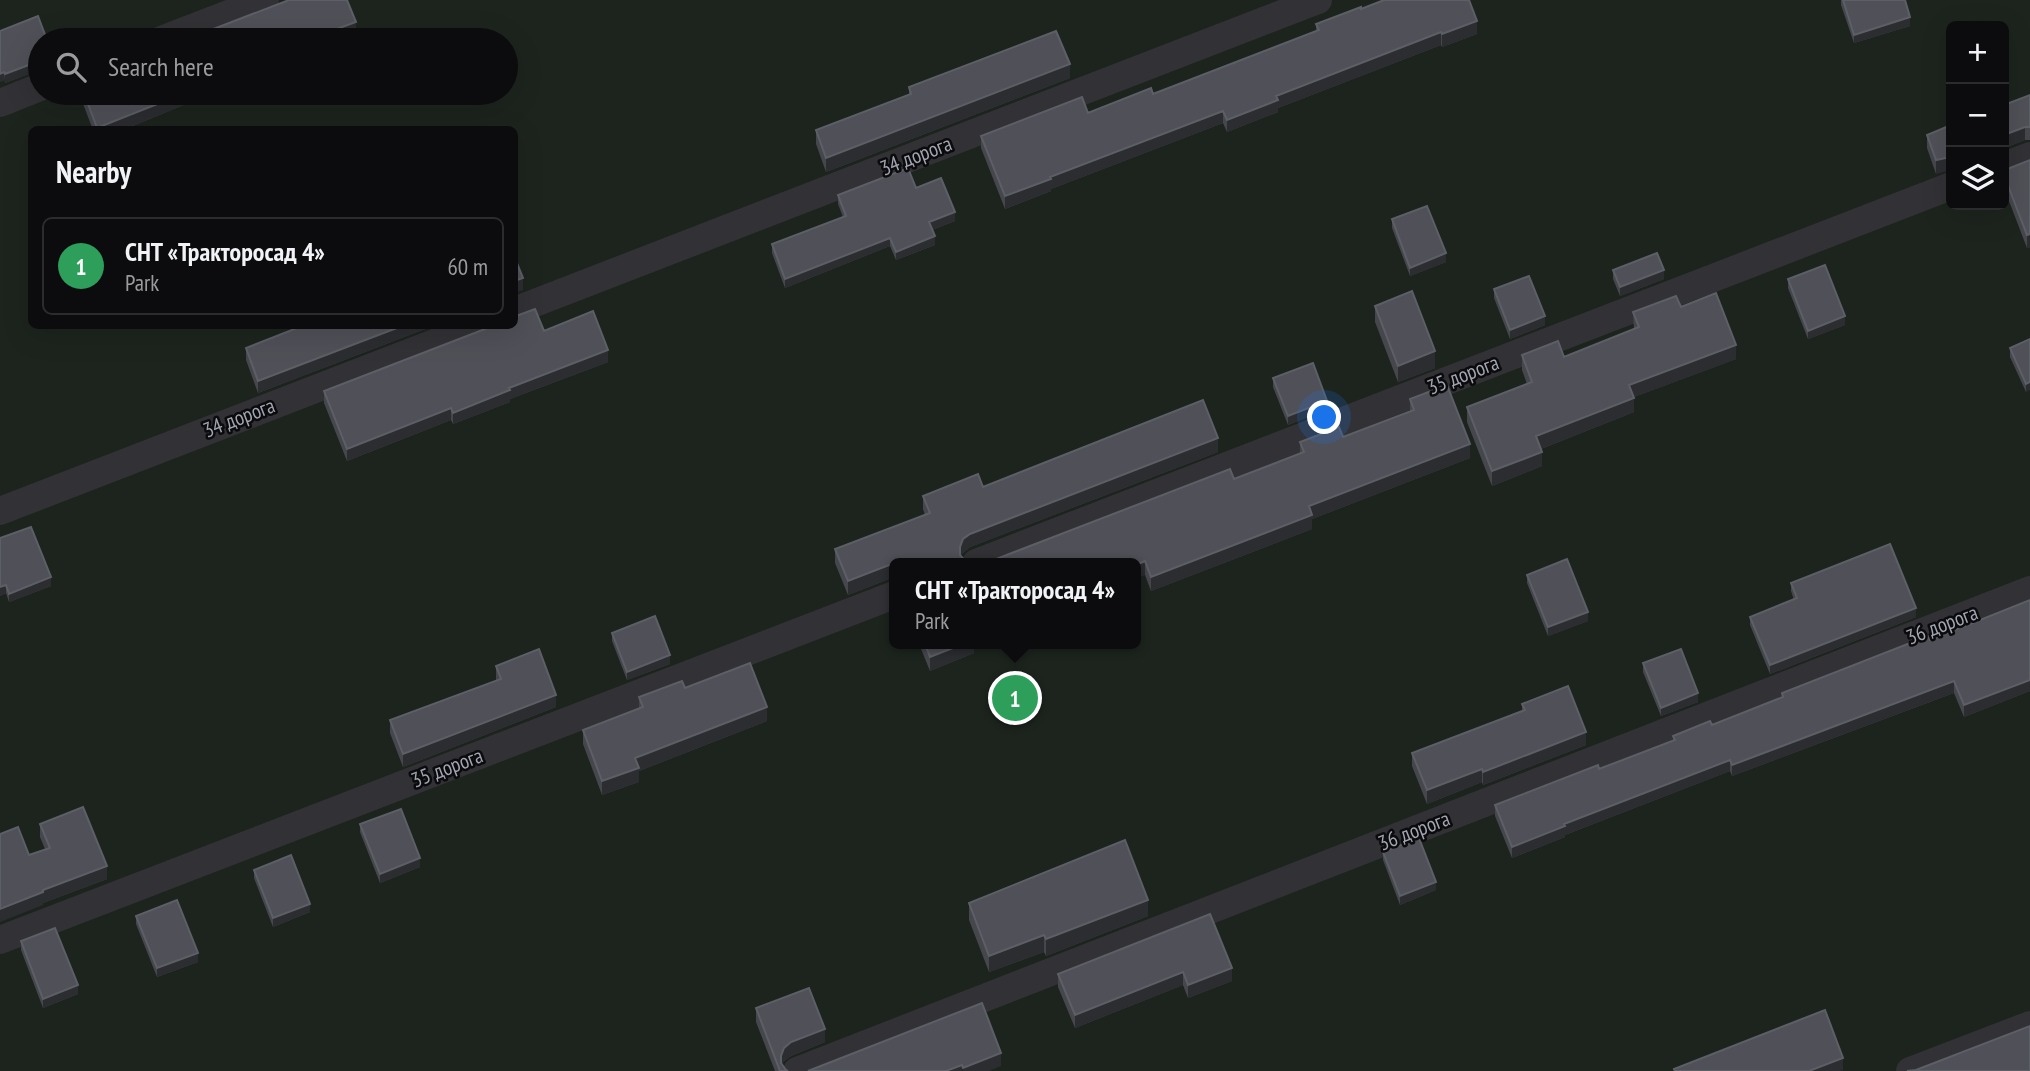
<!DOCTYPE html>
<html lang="en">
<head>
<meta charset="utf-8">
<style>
	:root { --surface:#0c0c0e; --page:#1a1a1c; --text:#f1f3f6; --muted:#9a9b9e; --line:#2c2c2e; --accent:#2563eb }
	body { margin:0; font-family:"PT Sans Narrow",sans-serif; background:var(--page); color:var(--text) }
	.controls { position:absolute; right:21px; top:21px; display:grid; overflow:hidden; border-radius:10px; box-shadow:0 7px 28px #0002 }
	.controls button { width:63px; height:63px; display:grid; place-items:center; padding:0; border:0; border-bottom:2px solid var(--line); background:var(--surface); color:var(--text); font:35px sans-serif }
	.you { position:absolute; left:1325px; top:418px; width:24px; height:24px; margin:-18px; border:5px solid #fff; border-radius:50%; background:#1a73e8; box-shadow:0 0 0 10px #1a73e833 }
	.badge { display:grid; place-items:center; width:46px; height:46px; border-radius:50%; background:var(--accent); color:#fff; font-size:23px; font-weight:700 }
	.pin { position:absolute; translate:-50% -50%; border:4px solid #fff; box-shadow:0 2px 7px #0006 }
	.popup { position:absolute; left:889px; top:558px; width:252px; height:91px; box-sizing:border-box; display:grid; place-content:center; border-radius:10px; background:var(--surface); filter:drop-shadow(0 2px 5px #0005); font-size:23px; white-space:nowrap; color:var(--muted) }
	.popup b { font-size:26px; color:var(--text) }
	.popup::after { content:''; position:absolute; left:50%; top:100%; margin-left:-14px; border:14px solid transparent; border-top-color:var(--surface) }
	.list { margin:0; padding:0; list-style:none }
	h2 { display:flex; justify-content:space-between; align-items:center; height:91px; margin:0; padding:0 28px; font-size:30px }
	h2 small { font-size:23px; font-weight:400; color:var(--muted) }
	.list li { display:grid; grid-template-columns:46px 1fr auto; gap:21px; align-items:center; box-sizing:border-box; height:98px; margin:0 14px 14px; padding:0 14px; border:2px solid var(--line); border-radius:10px }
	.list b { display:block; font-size:26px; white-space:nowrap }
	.list p { margin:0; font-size:23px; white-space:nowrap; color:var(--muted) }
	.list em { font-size:23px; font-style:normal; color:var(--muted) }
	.icon { flex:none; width:38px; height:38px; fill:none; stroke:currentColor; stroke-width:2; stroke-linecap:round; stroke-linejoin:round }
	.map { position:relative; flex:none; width:2030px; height:1071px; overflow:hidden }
	.search { position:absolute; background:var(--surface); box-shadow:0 7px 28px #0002; left:28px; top:28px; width:490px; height:77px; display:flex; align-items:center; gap:18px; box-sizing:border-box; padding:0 24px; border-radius:38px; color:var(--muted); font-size:26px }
	.panel { position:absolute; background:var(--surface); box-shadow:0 7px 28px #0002; left:28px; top:126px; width:490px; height:203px; border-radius:10px }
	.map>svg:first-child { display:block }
	.green { fill:#1d241e; fill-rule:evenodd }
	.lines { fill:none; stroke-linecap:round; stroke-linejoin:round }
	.lane { stroke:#323236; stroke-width:28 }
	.wall { fill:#46474d }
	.shaded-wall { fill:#2c2d31 }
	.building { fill:#505158; stroke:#5d5f66; stroke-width:2 }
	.labels { text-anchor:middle; stroke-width:5; stroke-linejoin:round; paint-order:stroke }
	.street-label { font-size:21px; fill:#a2a6b2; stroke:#0b0b0d }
</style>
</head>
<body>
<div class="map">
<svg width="2030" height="1071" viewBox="0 0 2030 1071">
	<rect width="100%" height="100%" fill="#101012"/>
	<path class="green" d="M0,0H2030V1071H0ZM1951,26H2004V205H1951ZM40,40H506V93H40ZM32,130H514V326H32ZM894,563H1136V644H894Z"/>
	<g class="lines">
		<path class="lane" d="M161,40L265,0
			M0,103L40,87
			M2004,166L2030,156
			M514,311L1318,0
			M0,511L478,326
			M976,563L1951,186
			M0,940L894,595
			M797,1071L2030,590
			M1910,1071L2030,1025"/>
	</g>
	<path class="wall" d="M1841,0H1905L1910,26L1854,43L1841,5Z
		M1361,9L1477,34L1442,47L1441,45L1278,108V112L1227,132L1223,123L1051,189V191L1005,209L981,148V136L1088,113L1153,94L1316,31V24Z
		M0,31L40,40V72H34L5,83Z
		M1070,78L826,172L816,144V130L909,95V87Z
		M82,93H220L204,99L203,97L123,130H93L82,101Z
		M2030,95V140H2025L2004,148Z
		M1951,125L1936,174L1927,148V135Z
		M2030,160V247L2027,248L2004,188V169L2010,168Z
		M916,188L955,221L932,230L935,245L896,260L890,246L785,288L772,253V244L843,217L838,204V195Z
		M1392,219L1446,262L1410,276L1392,228Z
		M1613,270L1664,279L1620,296L1613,279Z
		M1788,279L1845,325L1808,339L1788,288Z
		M1494,289L1545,325L1510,339L1494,298Z
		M1375,306L1435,368L1398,382L1375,322Z
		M1681,307L1736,359L1634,397V412L1541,449L1542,466L1492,486L1467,422V407L1527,384L1522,370V355L1564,357L1634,329L1633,312Z
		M302,326H433L258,393L246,360V348Z
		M485,329L544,331L608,362L510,399V402L453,424L451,420L347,461L324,403V391Z
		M2030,339L2026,392L2010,357V348Z
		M1273,378L1327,409L1288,425L1273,387Z
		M1410,399L1470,458L1312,519V529L1151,591L1145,575L1136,563L1234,479L1300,453V442L1343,437L1410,412Z
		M1218,452L970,547L963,553L894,563V579H889L848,595L835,563V549L925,515L923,509V496Z
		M0,538L51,586L9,602L6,593L0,596Z
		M1527,575L1588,621L1548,636L1527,583Z
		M1791,583L1916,617L1770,674L1750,625V617L1794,600L1791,591Z
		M2030,600V691L1964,717L1954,693L1732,776L1730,771L1565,835V837L1512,858L1495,816V805L1599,769L1673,741V736L1712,725L1782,698V693L1930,640Z
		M612,633L670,664L627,680L612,641Z
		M919,644H974V653L930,671Z
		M1643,663L1698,702L1661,716L1643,672Z
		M496,666L556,707L403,767L390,733V720L496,681Z
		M685,688L767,721L639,771V782L602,795L583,744V730L639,709V697Z
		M1522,704L1586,745L1483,785L1482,782L1427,804L1412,766V753L1522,711Z
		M40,824L107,879L43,903V905L29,855L45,849L40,837Z
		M360,824L420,867L380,883L360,832Z
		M1383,852L1436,890L1400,905L1383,860Z
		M254,870L310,912L273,927L254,878Z
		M969,903L1148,916L1046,956L1044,952L989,972L969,920Z
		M1210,914L1232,981L1188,998L1183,985L1075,1028L1058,987V974Z
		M136,916L198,962L157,977L136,924Z
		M21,941L78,994L43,1008L21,950Z
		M756,1008L825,1042L791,1056L784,1061L782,1064L786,1070L788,1071H775L756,1022Z"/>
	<path class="shaded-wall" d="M1910,17V26L1854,43V35Z
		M1477,21V34L1442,47V34Z
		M356,22V34L339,40H307Z
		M1441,32V45L1278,108V112L1227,132V120L1276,96Z
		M34,63V72L5,83V74Z
		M1070,64V78L826,172V158Z
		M4,72V81L0,82V74Z
		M185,93H203V97L123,130H97V128Z
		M204,93H220L204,99Z
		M1223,111V123L1051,189V191L1005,209V196L1050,177Z
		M2025,127V140L2004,148V135Z
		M1951,157V170L1936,174V160Z
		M955,212V221L929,231V222Z
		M2030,234V247L2027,248V235Z
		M935,236V245L896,260V252Z
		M890,238V246L785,288V279Z
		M1446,253V262L1410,276V268Z
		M1664,270V279L1620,296V287Z
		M523,278V290L514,293V281Z
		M1545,316V325L1510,339V330Z
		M1845,316V325L1808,339V331Z
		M402,326H433L258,393V381Z
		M1736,345V359L1629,399V385Z
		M608,350V362L510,399V402L453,424V413L509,388Z
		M1435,351V368L1398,382V366Z
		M2030,382V390L2026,392V384Z
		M1634,398V412L1536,451V436Z
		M1327,401V409L1288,425V416Z
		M451,408V420L347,461V449Z
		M1218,438V452L970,547L963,553L960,561V547L963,539L970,534Z
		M1470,444V458L1312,519V529L1151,591V577L1309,506Z
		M1542,452V466L1492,486V471Z
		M1145,561V575L1136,579V565Z
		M889,565V579L848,595V581Z
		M51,577V586L9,602V594Z
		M6,585V593L0,596V587Z
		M1916,608V617L1770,674V665Z
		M1588,612V621L1548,636V627Z
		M963,644H974V653L930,671V657Z
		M670,655V664L627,680V672Z
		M2030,680V691L1964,717V705Z
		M1954,681V693L1732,776V765Z
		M1698,693V702L1661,716V708Z
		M556,695V707L403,767V754Z
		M767,707V721L639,771V782L602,795V781L635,758Z
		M1586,732V745L1483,785V772Z
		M1730,760V771L1565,835V837L1512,858V847L1564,824Z
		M1482,769V782L1427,804V790Z
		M420,858V867L380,883V874Z
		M107,866V879L43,903V905L0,922V909L43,890Z
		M1436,882V890L1400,905V896Z
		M1148,900V916L1046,956V939Z
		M310,904V912L273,927V918Z
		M1044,935V952L989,972V956Z
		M198,953V962L157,977V968Z
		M1232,968V981L1188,998V985Z
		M1183,972V985L1075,1028V1015Z
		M78,985V994L43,1008V999Z
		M825,1029V1042L791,1056L784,1061L781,1069V1056L784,1048L791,1042Z
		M1001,1053V1066L989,1071H963V1068Z
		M1843,1058V1070L1839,1071H1809Z
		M962,1065V1071H946Z"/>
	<path class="building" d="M289,0H347L356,22L307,40H185Z
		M1384,0H1469L1477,21L1442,34L1441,32L1276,96L1278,100L1227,120L1223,111L1050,177L1051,179L1005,196L981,136L1082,97L1088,113L1151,88L1153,94L1319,30L1316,24L1361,7V9Z
		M1843,0H1905L1910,17L1854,35Z
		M38,16L47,40H40V63H34L5,74L4,72L0,74V31Z
		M1056,31L1070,64L826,158L816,130L911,94L909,87Z
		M84,93H185L97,128Z
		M2030,95V127H2025L2004,135V105Z
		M1951,125V157L1936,160L1927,135Z
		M2030,160V234L2027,235L2004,175V169L2010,168Z
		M908,168L916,188L941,178L955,212L929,222L935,236L896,252L890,238L785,279L772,244L846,216L838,195Z
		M1427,206L1446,253L1410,268L1392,219Z
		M1657,253L1664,270L1620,287L1613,270Z
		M514,256L523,278L514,281Z
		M1825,265L1845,316L1808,331L1788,279Z
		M1529,276L1545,316L1510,330L1494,289Z
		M1412,291L1435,351L1398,366L1375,306Z
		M1716,293L1736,345L1629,385L1634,398L1536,436L1542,452L1492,471L1467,407L1532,382L1522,355L1558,341L1564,357L1639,327L1633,312L1676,296L1681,307Z
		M535,309L544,331L593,311L608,350L509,388L510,390L453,413L451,408L347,449L324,391L485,329L489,326H514V315H519Z
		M302,326H402L258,381L246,348Z
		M2030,339V382L2026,384L2010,348Z
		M1313,363L1327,401L1288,416L1273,378Z
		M1447,385L1470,444L1309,506L1312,515L1151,577L1145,561L1136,565V563H986L1230,469L1234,479L1304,452L1300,442L1339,427L1343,437L1414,410L1410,399Z
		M1203,400L1218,438L970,534L963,539L960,547V555L966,562L968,563H894V565H889L848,581L835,549L930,513L923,496L978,474L983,487Z
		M31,527L51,577L9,594L6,585L0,587V538Z
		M1890,544L1916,608L1770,665L1750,617L1797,598L1791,583Z
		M1567,559L1588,612L1548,627L1527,575Z
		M2030,600V680L1964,705L1954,681L1732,765L1730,760L1564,824L1565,826L1512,847L1495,805L1598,765L1599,769L1675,740L1673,736L1710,721L1712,725L1783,697L1782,693L1928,636L1930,640Z
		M655,616L670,655L627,672L612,633Z
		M925,644H963L930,657Z
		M539,649L556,695L403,754L390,720L501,679L496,666Z
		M1681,649L1698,693L1661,708L1643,663Z
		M750,663L767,707L635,758L639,768L602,781L583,730L643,707L639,697L682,681L685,688Z
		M1568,686L1586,732L1483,772L1482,769L1427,790L1412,753L1525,710L1522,704Z
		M83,807L107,866L43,890V892L0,909V834L18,827L29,855L50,848L40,824Z
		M401,809L420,858L380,874L360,824Z
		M1419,838L1436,882L1400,896L1383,852Z
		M1125,840L1148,900L1046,939L1044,935L989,956L969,903Z
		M291,855L310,904L273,918L254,870Z
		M177,900L198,953L157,968L136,916Z
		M1210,914L1232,968L1188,985L1183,972L1075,1015L1058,974Z
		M55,928L78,985L43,999L21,941Z
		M809,988L825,1029L791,1042L784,1048L781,1056V1063L786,1070L788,1071H780L756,1008Z
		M982,1003L1001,1053L963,1068L962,1065L946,1071H808Z
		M1825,1010L1843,1058L1809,1071H1675L1674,1069Z
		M2030,1026V1071H1907L1916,1070Z"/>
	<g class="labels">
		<g class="street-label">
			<text transform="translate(916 156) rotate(-21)" y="7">34 дорога</text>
			<text transform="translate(1463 375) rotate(-21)" y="7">35 дорога</text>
			<text transform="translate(239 418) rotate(-21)" y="7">34 дорога</text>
			<text transform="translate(1942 625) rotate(-21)" y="7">36 дорога</text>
			<text transform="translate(447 768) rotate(-21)" y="7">35 дорога</text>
			<text transform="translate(1414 831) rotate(-21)" y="7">36 дорога</text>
		</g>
	</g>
</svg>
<div class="controls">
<button>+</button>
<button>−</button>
<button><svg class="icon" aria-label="layers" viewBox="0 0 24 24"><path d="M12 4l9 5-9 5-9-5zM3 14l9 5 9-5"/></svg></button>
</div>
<div class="you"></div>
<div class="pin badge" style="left:1015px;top:698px;background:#2e9e5b">1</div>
<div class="popup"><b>СНТ «Тракторосад 4»</b>Park</div>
<div class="search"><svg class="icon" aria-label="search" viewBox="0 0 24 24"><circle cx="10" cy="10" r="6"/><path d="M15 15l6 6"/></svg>Search here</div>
<section class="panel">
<h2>Nearby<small></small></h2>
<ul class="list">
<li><span class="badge" style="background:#2e9e5b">1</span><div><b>СНТ «Тракторосад 4»</b><p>Park</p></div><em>60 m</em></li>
</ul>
</section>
</div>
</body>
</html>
